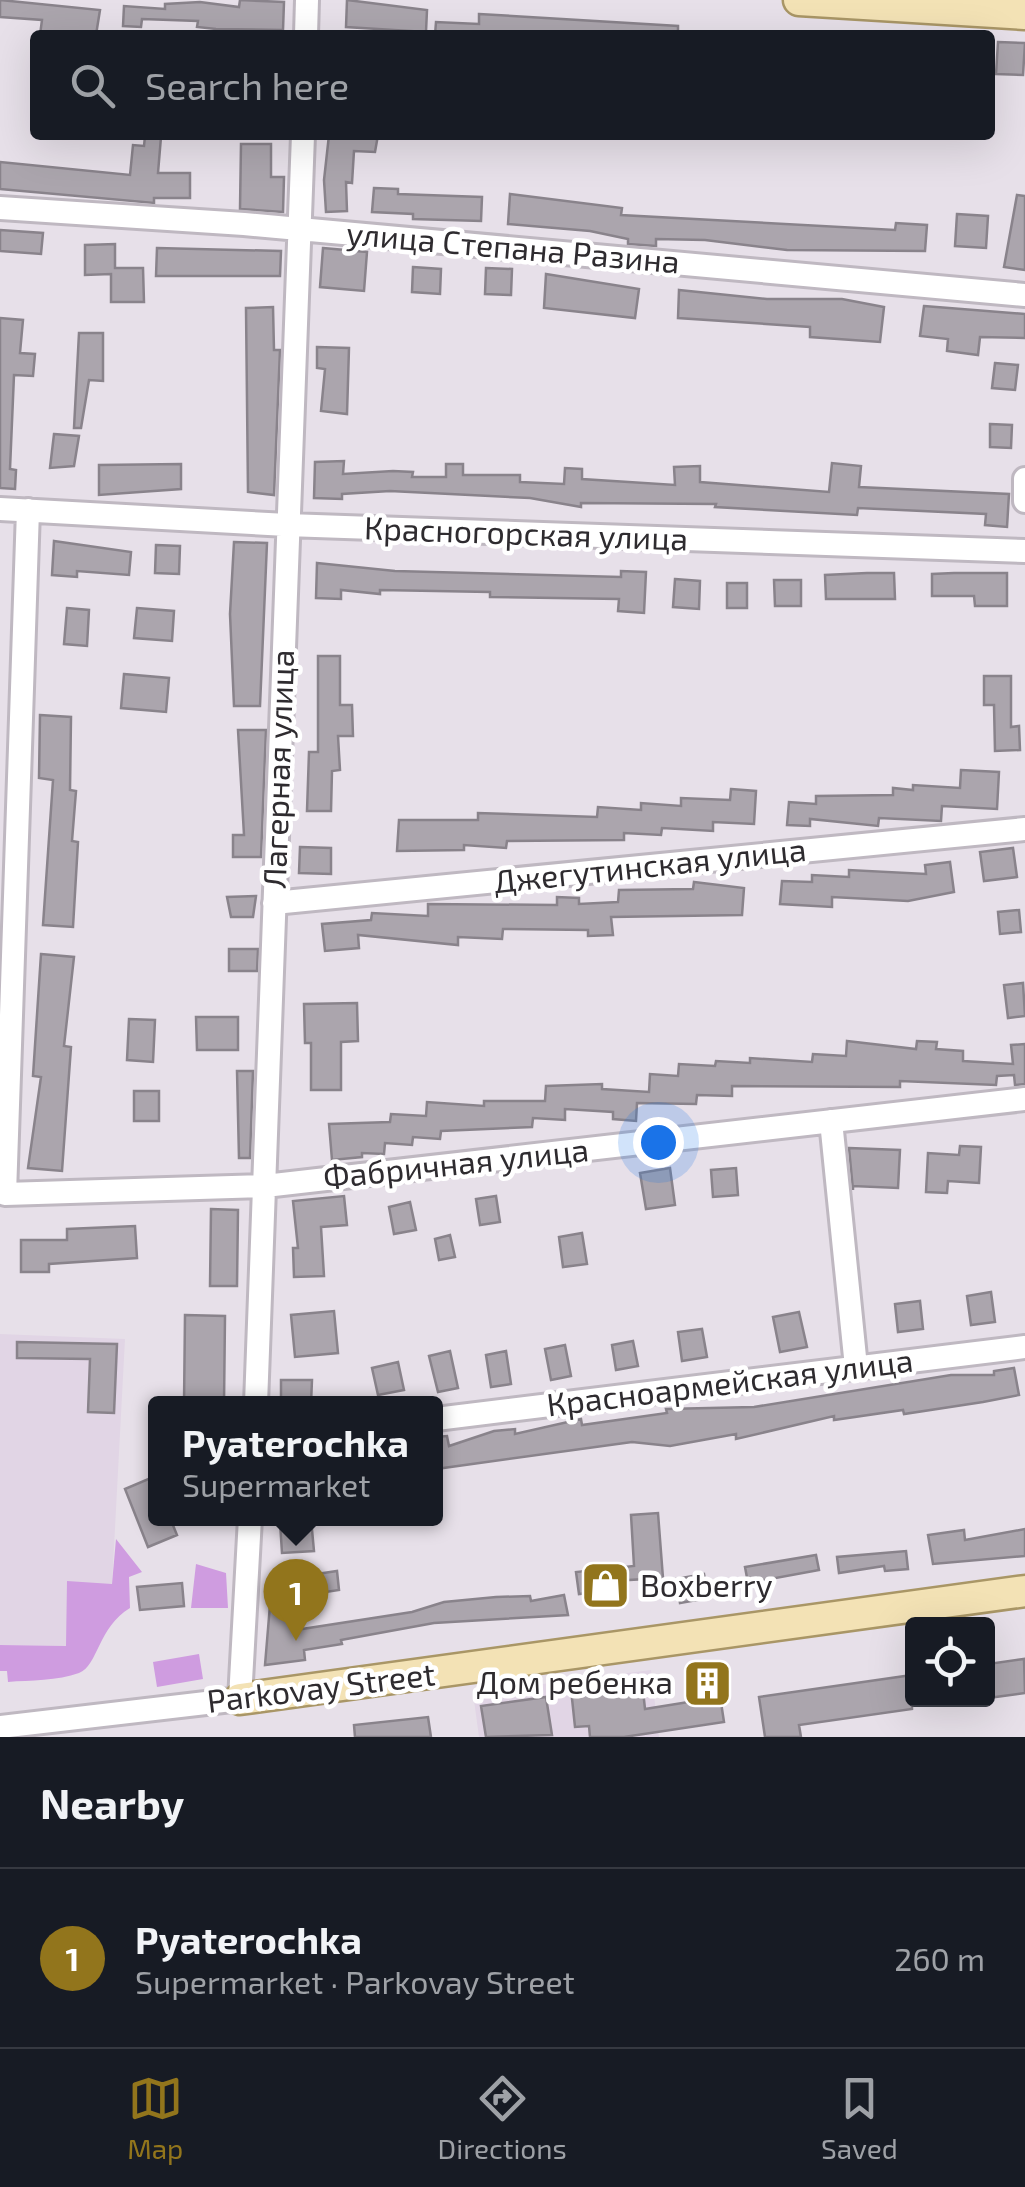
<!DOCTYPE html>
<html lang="en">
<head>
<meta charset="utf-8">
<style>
	:root { --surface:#171b24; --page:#242831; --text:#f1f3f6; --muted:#9ea1a6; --line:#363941; --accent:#92751c }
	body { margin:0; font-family:"Exo 2",sans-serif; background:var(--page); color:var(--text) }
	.controls { position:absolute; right:30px; bottom:30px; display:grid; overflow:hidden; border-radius:10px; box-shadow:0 10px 40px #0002 }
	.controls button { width:90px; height:90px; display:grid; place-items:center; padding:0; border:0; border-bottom:2px solid var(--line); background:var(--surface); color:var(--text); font:50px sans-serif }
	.you { position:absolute; left:658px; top:1142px; width:35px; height:35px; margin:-25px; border:8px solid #fff; border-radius:50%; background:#1a73e8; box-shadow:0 0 0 15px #1a73e833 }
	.badge { display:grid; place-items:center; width:65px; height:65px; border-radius:50%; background:var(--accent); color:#fff; font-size:32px; font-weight:700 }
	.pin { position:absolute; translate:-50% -82px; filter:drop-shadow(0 2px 5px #0008) }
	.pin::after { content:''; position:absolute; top:52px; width:35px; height:30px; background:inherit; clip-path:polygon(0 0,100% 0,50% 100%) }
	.popup { position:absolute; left:148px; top:1396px; width:295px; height:130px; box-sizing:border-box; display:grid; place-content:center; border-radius:10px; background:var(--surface); filter:drop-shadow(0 2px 8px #0005); font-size:32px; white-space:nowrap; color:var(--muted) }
	.popup b { font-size:38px; color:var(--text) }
	.popup::after { content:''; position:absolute; left:50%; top:100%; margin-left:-20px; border:20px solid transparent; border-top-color:var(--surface) }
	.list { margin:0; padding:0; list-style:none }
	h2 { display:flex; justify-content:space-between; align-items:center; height:130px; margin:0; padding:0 40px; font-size:42px }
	h2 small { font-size:32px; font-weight:400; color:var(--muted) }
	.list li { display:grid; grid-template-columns:65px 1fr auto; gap:30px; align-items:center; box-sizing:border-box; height:180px; padding:0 40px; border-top:2px solid var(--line) }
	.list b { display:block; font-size:38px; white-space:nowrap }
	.list p { margin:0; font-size:32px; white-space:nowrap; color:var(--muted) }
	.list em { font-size:32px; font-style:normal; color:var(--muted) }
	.icon { flex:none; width:55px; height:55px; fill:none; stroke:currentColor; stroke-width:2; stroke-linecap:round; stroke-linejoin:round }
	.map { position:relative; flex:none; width:1025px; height:1737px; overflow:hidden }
	.search { position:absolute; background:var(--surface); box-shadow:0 10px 40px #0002; left:30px; right:30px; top:30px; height:110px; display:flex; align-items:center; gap:25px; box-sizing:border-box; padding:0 35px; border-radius:10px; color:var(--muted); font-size:38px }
	.sheet { height:310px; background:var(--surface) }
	nav { display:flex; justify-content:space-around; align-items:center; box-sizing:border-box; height:140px; border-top:2px solid var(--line); background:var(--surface); font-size:28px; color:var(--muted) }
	nav a { display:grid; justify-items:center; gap:5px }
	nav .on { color:var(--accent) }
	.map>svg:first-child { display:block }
	.built { fill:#e1d5e5 }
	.green { fill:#cf9ce0 }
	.building { fill:#aba5ad; stroke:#89838b; stroke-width:2.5 }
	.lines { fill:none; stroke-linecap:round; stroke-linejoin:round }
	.minor-casing { stroke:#bfb8c1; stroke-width:28 }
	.major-casing { stroke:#a99666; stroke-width:35 }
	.minor { stroke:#fff; stroke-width:22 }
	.major { stroke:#f3e2b5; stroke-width:30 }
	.labels { text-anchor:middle; stroke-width:9; stroke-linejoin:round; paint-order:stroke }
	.street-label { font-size:32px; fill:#2e2b2f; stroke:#fff }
	.poi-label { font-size:32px; fill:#2e2b2f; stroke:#fff; text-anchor:start }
</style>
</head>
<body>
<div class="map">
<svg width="1025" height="1737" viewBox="0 0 1025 1737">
	<rect width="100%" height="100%" fill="#e7e0e9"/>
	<path class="built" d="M0,1334L125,1339L112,1585L67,1646L0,1645Z
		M651,1670L659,1737H479L473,1693Z"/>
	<path class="green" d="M116,1539L142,1572L129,1577L130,1608C98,1627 98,1666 79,1673C58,1681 30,1680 8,1682L7,1671H0V1645L66,1646L67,1581L112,1584Z
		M196,1564L226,1573L228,1608H191Z
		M199,1654L203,1679L157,1687L153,1662Z"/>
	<path class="building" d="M0,0L100,10L96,35H40L42,20L0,17Z
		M240,0L284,2L283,30L216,29L197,27L198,21L142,19L141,27L123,26L124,6L165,9V4L200,2L239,7Z
		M347,0L427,10L426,32L346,27Z
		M479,14L678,26V35H435L436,22L479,24Z
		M998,42L1025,43L1023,75L996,74Z
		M329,135H378L375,152L354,151L352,183L346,182L347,211L326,212L324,180Z
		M145,136L161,137L158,173H190V198H154V203L0,189V162L130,175L133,145L144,146Z
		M241,144H271V177H284L283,212L240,209Z
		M374,188L398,189V194L482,197L481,221L413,219V214L372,212Z
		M510,194L622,208L621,215L895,230L896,223L927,225L925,251L787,250L705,240L656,239V246L628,244V239L590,231L508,224Z
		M1017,195L1025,196V270L1004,267Z
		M957,214L988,216L986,248L955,246Z
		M0,230L43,233L41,254L0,251Z
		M115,244V268H143L144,302H111V274L85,275V245Z
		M157,248L281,251L280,276H156Z
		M323,248L367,252L364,291L320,287Z
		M413,267L441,269L440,294L412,292Z
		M486,268L512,269L511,295L485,294Z
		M546,274L639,289L635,318L544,308Z
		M679,290L767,299H842L884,307L880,342L810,337V327L678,318Z
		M924,306L1025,314V338L980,337L978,355L947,351L948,339L920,336Z
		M273,307L274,350H280L274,495L248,492L246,308Z
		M0,318L23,320L20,353L35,354L33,376L14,375L10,469L16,470L15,489L0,488Z
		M79,333H103V381L89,380L81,428H74Z
		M317,347L349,348L347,414L321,411L325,369L317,368Z
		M995,363L1018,365L1015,390L992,388Z
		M990,424L1012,425L1011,448L990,447Z
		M54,434L79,436L74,466L50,468Z
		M344,461L343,474L393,471L413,472L412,477H446V464H463V475H520V482L564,484L565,468L582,469V479L675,485L674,467L700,466V482L829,492L832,463L861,466L859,487L1009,494L1007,527L985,525L986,514L858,508L857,515L715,507L716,504L581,503V507L530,498L390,491L342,494V499L314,498L315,462Z
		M181,464V489L99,495V465Z
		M54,541L131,552L129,575L77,571V577L52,575Z
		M234,542L267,543L260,706H234L230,614Z
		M156,545L180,546L179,574L155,573Z
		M317,563L395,571L621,577V571L646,572L644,613L618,611L619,599L490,597V592L380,590V594L341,590V599L316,598Z
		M867,573H894L895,599H826L825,575Z
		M954,573H1007V606H975L974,596H932V574Z
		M675,579L700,581L699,609L673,607Z
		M774,580H801V606H775Z
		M727,583H747V608H727Z
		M67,608L89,610L87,646L64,644Z
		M137,608L174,611L172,641L134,638Z
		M318,656H340V705H352L353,736H338L340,770L332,771L331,811H307L309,752H318Z
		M124,674L169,678L166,712L121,708Z
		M984,676H1011V727L1019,726L1020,750L995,751L994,705H984Z
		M40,715L71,717L70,790L76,791L72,841L78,842L73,927L43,925L53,780L39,778Z
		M238,730H266L261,857H233V835H244Z
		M961,770L999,772L997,809L942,806L941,821L879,818L878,826L810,819V826L787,825L789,802L816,804V796L893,795V788L913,790V785L960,788Z
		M731,789L756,791L754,824L713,822V831L662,828L661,835L624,833V840L507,841L506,848L464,845V850L397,851L399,820H478V813L597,817L598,807L641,810V803L681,806V798L730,800Z
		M300,847L331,848V874L299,873Z
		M1013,848L1017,877L984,881L980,852Z
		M950,862L954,892L908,901L832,897V907L780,904L782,881L812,882V875L849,877V870L926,874L925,865Z
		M694,882L744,888L742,915L611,917L613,935L588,936V930L503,929L502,939L458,937V945L358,935L359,948L325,951L322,924L371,920L372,913L428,916V904L557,905V897L579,898V904L618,902L619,890L693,889Z
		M256,896L253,917H231L227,897Z
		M1019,910L1021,932L1000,934L998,912Z
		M229,949H258L257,971H229Z
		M41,954L74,957L64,1046L71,1047L62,1171L28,1168L41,1077L33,1076Z
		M1023,983L1025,1016L1008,1018L1004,985Z
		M357,1003L358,1041L341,1042V1090H311V1043H305L304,1004Z
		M196,1017H238V1050H197Z
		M129,1019L155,1020L153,1062L127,1060Z
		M847,1041L916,1049L917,1041L937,1042L936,1049L963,1051V1061L1013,1064L1011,1045L1025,1044V1084L1015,1085L1014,1075L997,1076L996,1085L900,1081V1087L732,1086V1096L697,1095L696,1104L637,1103L636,1121L613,1119V1112L565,1109V1120L533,1118L532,1127L441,1131L440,1139L413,1137L412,1145L385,1143L384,1154L362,1153V1157L332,1160L329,1124L390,1122L391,1114L426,1116L427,1102L484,1106V1101H545L546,1086L602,1084V1089L649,1092L650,1074L678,1076L679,1064L715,1066L716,1061L750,1063V1058L812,1062L813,1054L846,1056Z
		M237,1071H253L250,1158H239Z
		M134,1091H159V1121H134Z
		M960,1146L981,1147L979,1183L948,1181L947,1193L926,1192L928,1153L959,1155Z
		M849,1148L900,1150L898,1188L853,1186V1190Z
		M670,1168L675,1205L646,1209L640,1173Z
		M736,1168L738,1195L713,1197L711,1170Z
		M344,1196L347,1225L321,1227L324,1276L294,1277L293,1248H298L293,1201Z
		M496,1196L500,1222L480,1225L476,1199Z
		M410,1202L416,1230L394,1234L389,1207Z
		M211,1209L238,1210L237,1286H210Z
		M135,1226L137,1258L49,1264V1272H21V1240H67V1229Z
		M582,1233L587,1264L563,1267L559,1237Z
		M450,1235L455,1257L439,1260L435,1239Z
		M991,1292L995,1322L971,1325L967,1296Z
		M920,1301L923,1329L898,1332L895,1304Z
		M334,1311L338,1353L295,1357L291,1315Z
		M799,1312L807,1347L780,1352L773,1317Z
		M185,1315L225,1316L224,1404H184Z
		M702,1329L707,1357L682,1361L678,1332Z
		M633,1341L638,1366L616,1370L612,1345Z
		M17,1342L117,1344L114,1413L88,1412L90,1359L17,1358Z
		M565,1345L571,1376L551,1380L545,1349Z
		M450,1351L458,1388L438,1392L429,1356Z
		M506,1351L511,1384L491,1387L486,1355Z
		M398,1362L404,1390L378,1395L372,1368Z
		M1014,1368L1019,1395L983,1402L904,1414L903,1410L834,1420V1416L736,1439V1434L670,1446L632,1442L436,1469V1437L447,1436L449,1446L494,1431L515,1429V1434L581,1419L582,1425L667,1413L666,1409L754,1407L951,1375H994V1371Z
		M281,1380H312L311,1404H281Z
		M153,1477L156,1518H170L177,1535L148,1547L125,1489Z
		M658,1513L663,1578L612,1581L613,1590L579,1594L576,1572L634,1566L631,1515Z
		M311,1519L314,1551L282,1553L280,1522Z
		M1025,1529V1556L933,1564L928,1535L964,1530L965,1540Z
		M906,1551L908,1569L885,1571L884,1566L839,1573L837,1557Z
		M816,1555L819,1570L748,1583L745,1567Z
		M337,1571L339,1590L299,1596L302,1629L412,1612L444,1602L496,1597L530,1596L531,1601L564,1595L568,1615L434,1623L341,1640L342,1644L304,1650L305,1660L265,1665L272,1581L311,1580L310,1575Z
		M704,1574L708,1598L680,1603L676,1579Z
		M182,1583L184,1606L140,1610L137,1587Z
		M1024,1659L1025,1693L988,1698V1664Z
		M715,1663L724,1722L624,1737H590L589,1726L575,1727L571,1689L642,1681L645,1709L701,1700L695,1666Z
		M912,1675V1709L799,1725L801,1737H765L759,1697Z
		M546,1697L552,1735L486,1737L481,1706Z
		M428,1717L431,1737H355L354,1725Z"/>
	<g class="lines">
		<defs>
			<path id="minor" d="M306,35L307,0
				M0,208L244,224L1025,295
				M1025,479V501
				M0,509L287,525L1025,551
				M28,510L5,1194L265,1186L1025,1099
				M274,903L1025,829
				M831,1121L856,1367
				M256,1404L303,135
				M436,1419L1025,1347
				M0,1727L240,1699L250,1518"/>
			<path id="major" d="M799,0L1025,14
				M240,1699L1025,1591"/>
		</defs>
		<use href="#minor" class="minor-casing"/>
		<use href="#major" class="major-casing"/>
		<use href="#minor" class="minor"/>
		<use href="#major" class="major"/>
	</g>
	<defs>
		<symbol id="shop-square" viewBox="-11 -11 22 22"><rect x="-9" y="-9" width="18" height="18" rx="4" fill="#92751c" stroke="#fff"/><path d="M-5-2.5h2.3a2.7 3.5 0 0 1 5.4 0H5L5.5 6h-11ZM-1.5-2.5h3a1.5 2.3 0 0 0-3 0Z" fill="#fff"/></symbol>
		<symbol id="building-square" viewBox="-11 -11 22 22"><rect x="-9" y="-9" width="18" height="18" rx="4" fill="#92751c" stroke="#fff"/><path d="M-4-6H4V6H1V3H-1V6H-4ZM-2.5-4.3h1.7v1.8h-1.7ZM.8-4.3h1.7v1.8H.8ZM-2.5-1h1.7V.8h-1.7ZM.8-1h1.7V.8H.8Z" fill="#fff"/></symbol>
	</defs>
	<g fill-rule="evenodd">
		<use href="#shop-square" x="578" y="1558" width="55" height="55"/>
		<use href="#building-square" x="680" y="1656" width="55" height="55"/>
	</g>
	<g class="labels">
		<g class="street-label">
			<text transform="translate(513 248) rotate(5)" y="11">улица Степана Разина</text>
			<text transform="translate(526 534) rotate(2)" y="11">Красногорская улица</text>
			<text transform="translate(279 769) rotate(-88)" y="11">Лагерная улица</text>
			<text transform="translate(650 866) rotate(-6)" y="11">Джегутинская улица</text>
			<text transform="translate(456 1164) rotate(-6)" y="11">Фабричная улица</text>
			<text transform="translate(730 1383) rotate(-7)" y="11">Красноармейская улица</text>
			<text transform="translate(321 1688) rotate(-7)" y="11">Parkovay Street</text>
		</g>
		<g class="poi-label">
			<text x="640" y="1597">Boxberry</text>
			<text x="673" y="1694" text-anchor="end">Дом ребенка</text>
		</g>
	</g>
</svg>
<div class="controls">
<button><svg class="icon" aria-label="locate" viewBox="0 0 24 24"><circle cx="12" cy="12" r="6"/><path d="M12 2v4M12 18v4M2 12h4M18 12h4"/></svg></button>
</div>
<div class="you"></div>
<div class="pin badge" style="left:296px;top:1641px">1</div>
<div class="popup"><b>Pyaterochka</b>Supermarket</div>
<div class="search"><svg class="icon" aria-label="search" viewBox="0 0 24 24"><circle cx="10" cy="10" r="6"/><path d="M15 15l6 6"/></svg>Search here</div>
</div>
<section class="sheet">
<h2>Nearby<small></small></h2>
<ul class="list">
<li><span class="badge">1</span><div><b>Pyaterochka</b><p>Supermarket · Parkovay Street</p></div><em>260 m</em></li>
</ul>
</section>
<nav>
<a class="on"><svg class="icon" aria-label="map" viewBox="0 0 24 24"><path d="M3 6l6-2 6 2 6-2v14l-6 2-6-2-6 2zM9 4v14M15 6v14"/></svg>Map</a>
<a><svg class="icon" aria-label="directions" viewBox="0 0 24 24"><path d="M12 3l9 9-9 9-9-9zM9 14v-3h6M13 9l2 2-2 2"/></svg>Directions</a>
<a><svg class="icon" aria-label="saved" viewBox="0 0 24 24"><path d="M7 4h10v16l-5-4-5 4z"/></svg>Saved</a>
</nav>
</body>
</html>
